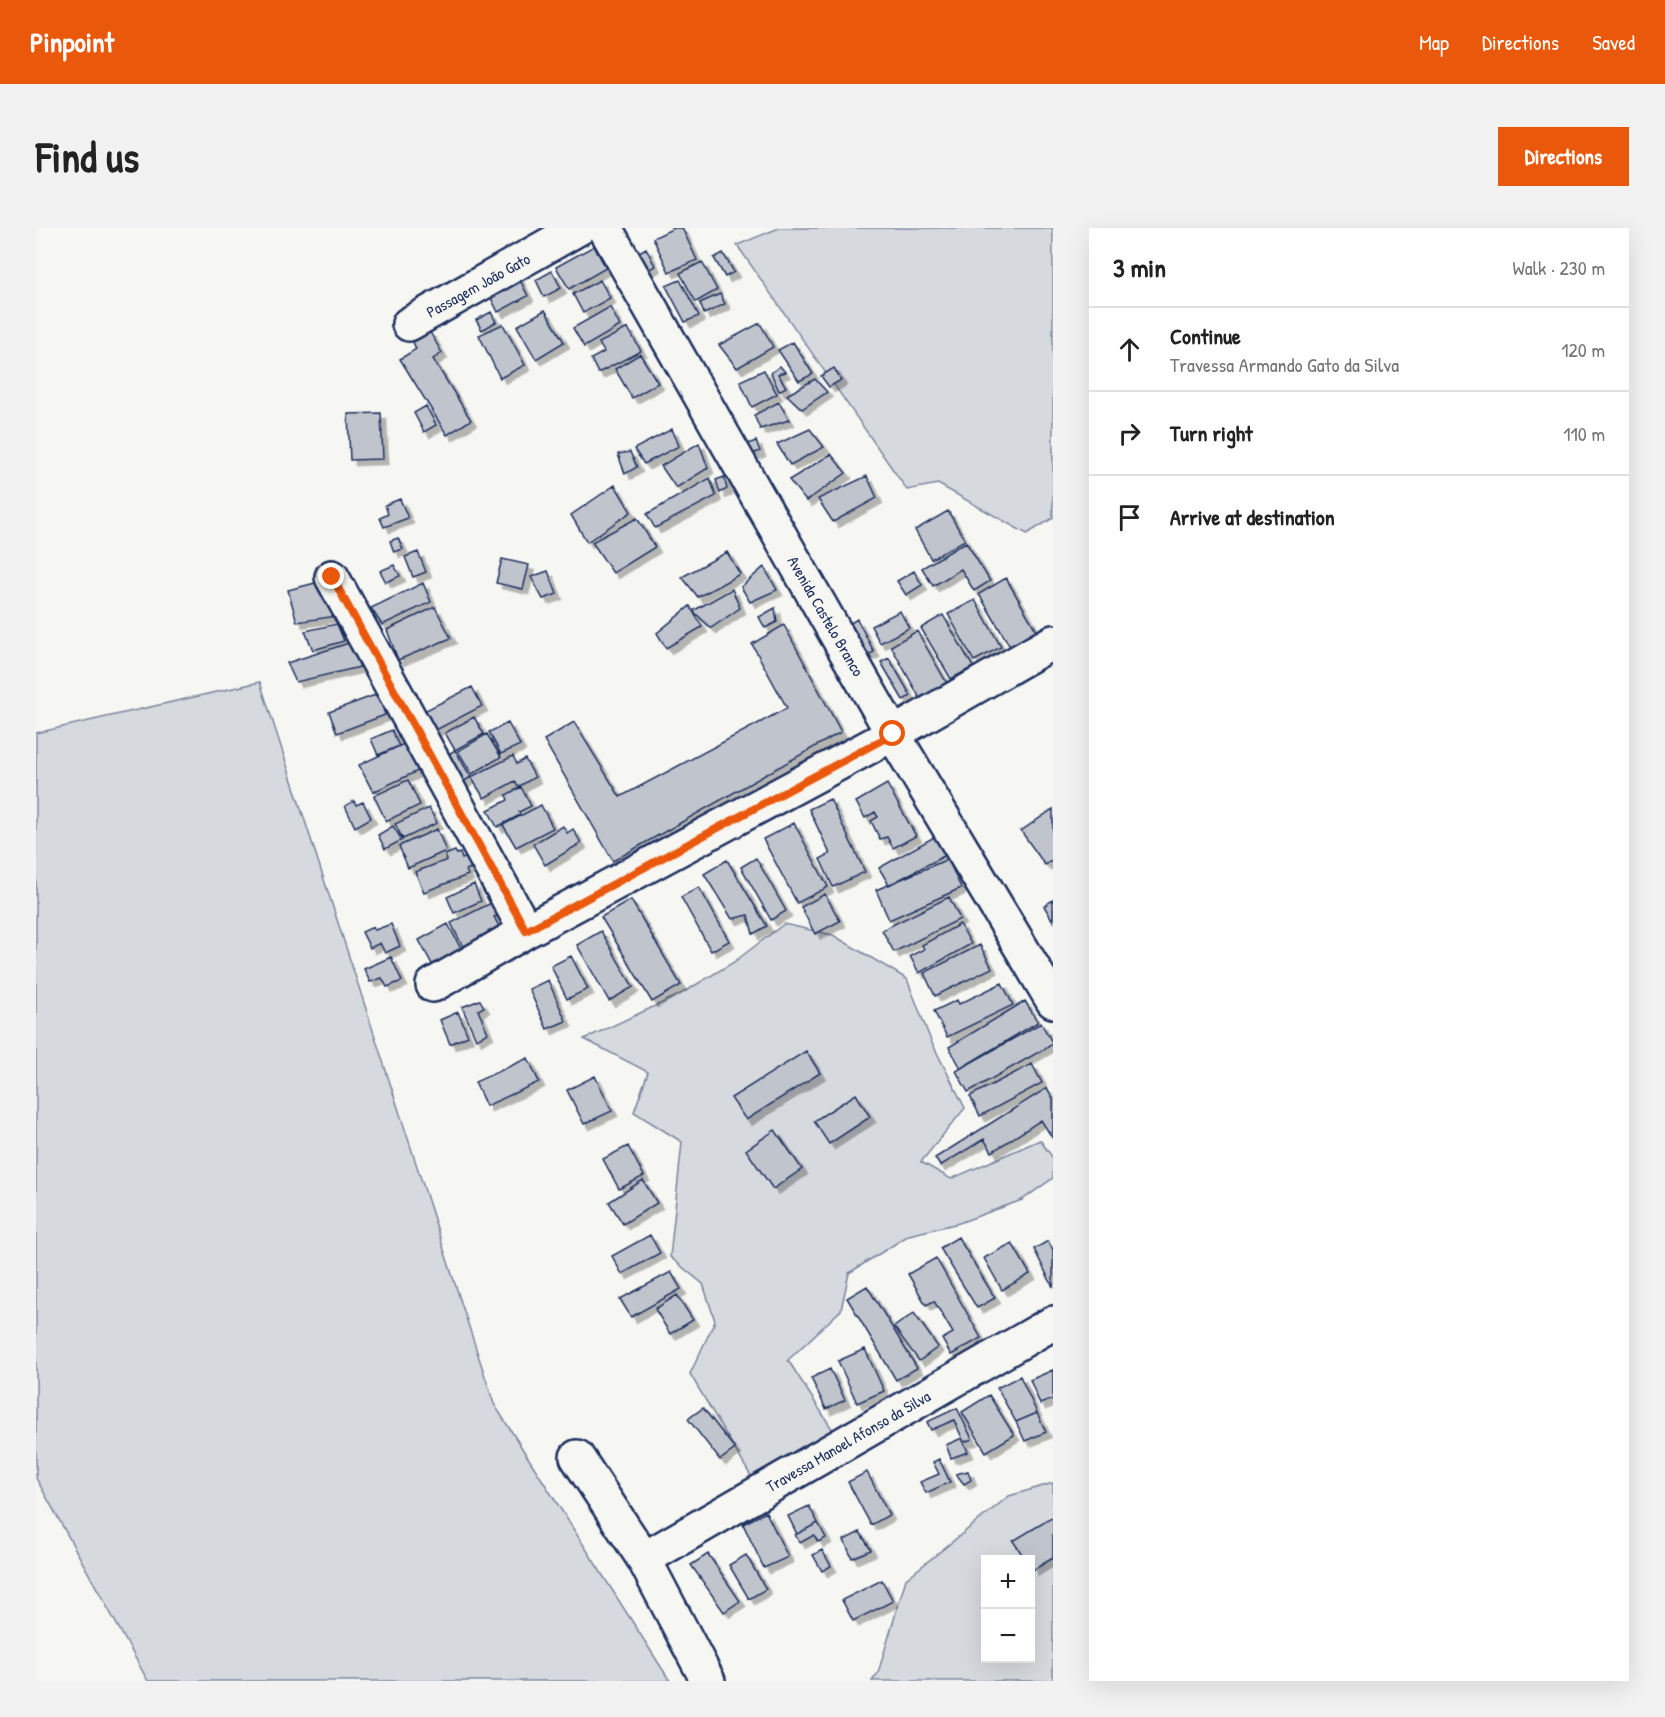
<!DOCTYPE html>
<html lang="en">
<head>
<meta charset="utf-8">
<style>
	:root { --surface:#fff; --page:#f2f2f2; --text:#222; --muted:#767676; --line:#e0e0e0; --accent:#ea580c }
	body { margin:0; font-family:"Patrick Hand",sans-serif; background:var(--page); color:var(--text) }
	.controls { position:absolute; right:18px; bottom:18px; display:grid; overflow:hidden; border-radius:0px; box-shadow:0 6px 24px #0002 }
	.controls button { width:54px; height:54px; display:grid; place-items:center; padding:0; border:0; border-bottom:2px solid var(--line); background:var(--surface); color:var(--text); font:30px sans-serif }
	.stop { position:absolute; width:18px; height:18px; margin:-14px; border:4px solid #ea580c; border-radius:50%; background:#fff }
	.stop.end { background:#ea580c; border-color:#fff; box-shadow:0 2px 6px #0008 }
	.list { margin:0; padding:0; list-style:none }
	h2 { display:flex; justify-content:space-between; align-items:center; height:78px; margin:0; padding:0 24px; font-size:26px }
	h2 small { font-size:20px; font-weight:400; color:var(--muted) }
	.list li { display:grid; grid-template-columns:39px 1fr auto; gap:18px; align-items:center; box-sizing:border-box; height:84px; padding:0 24px; border-top:2px solid var(--line) }
	.list b { display:block; font-size:22px; white-space:nowrap }
	.list p { margin:0; font-size:20px; white-space:nowrap; color:var(--muted) }
	.list em { font-size:20px; font-style:normal; color:var(--muted) }
	.icon { flex:none; width:33px; height:33px; fill:none; stroke:currentColor; stroke-width:2; stroke-linecap:round; stroke-linejoin:round }
	.map { position:relative; flex:none; width:1017px; height:1453px; overflow:hidden; border-radius:0px }
	header { display:flex; align-items:center; gap:36px; box-sizing:border-box; height:84px; padding:0 30px; background:var(--accent); color:#fff }
	header strong { font-size:28px }
	nav { display:flex; gap:33px; margin-inline-start:auto; font-size:21px }
	.intro { display:flex; align-items:center; justify-content:space-between; box-sizing:border-box; height:144px; padding:0 36px }
	h1 { margin:0; font-size:42px }
	.button { padding:15px 27px; border-radius:0px; background:var(--accent); color:#fff; font-size:21px; font-weight:700 }
	main { display:flex; gap:36px; padding:0 36px }
	aside { flex:1; background:var(--surface); border-radius:0px; box-shadow:0 6px 24px #0002 }
	.map>svg:first-child { display:block }
	.green { fill:#d6d9dd; stroke:#78849e; stroke-width:1.5; fill-rule:evenodd }
	.building { fill:#c0c4cd; stroke:#1b2f5e; stroke-width:1.5; filter:url(#shadow) }
	.lines { fill:none; stroke-linecap:round; stroke-linejoin:round }
	.minor-casing { stroke:#1b2f5e; stroke-width:38 }
	.minor { stroke:#f6f6f2; stroke-width:33 }
	.route { stroke:#ea580c; stroke-width:8 }
	.labels { text-anchor:middle; stroke-width:4.5; stroke-linejoin:round; paint-order:stroke }
	.street-label { font-size:16px; fill:#1b2f5e; stroke:#f6f6f2 }
</style>
</head>
<body>
<header>
<strong>Pinpoint</strong>
<nav><a>Map</a><a>Directions</a><a>Saved</a></nav>
</header>
<div class="intro"><h1>Find us</h1><a class="button">Directions</a></div>
<main>
<div class="map">
<svg width="1017" height="1453" viewBox="0 0 1017 1453">
	<defs>
		<filter id="shadow"><feDropShadow dx="5.5" dy="5.5" stdDeviation="0" flood-color="#0004"/></filter>
	</defs>
	<rect width="100%" height="100%" fill="#f6f6f2"/>
	<filter id="ink" filterUnits="userSpaceOnUse"><feTurbulence type="fractalNoise" baseFrequency=".0167" numOctaves="2"/><feDisplacementMap in="SourceGraphic" scale="12" xChannelSelector="R" yChannelSelector="G"/><feConvolveMatrix kernelMatrix="1 2 1 2 8 2 1 2 1" color-interpolation-filters="sRGB"/></filter>
	<g filter="url(#ink)">
		<path class="green" d="M743,0H1017V290L991,306L902,256L871,262L701,17Z
			M224,454L458,1176L634,1453H112L0,1250V505Z
			M748,696L797,707L871,751L895,813L929,880L885,934L915,951L1004,912L1017,930V950L986,972L923,995L873,1007L813,1045L805,1082L752,1132L798,1204L716,1250L654,1146L679,1093L667,1056L634,1029L646,914L598,884L612,844L548,811L643,767L698,734Z
			M1017,1255V1453H836L842,1445L870,1351L973,1268ZM950,1332H994V1430H950Z"/>
		<path class="building" d="M638,0H646L661,32L633,44L617,10Z
			M558,18L570,40L533,61L520,39Z
			M610,20L619,38L607,45L598,27Z
			M687,25L698,44L689,49L678,30Z
			M666,34L681,62L660,74L644,45Z
			M516,43L525,60L508,69L500,52Z
			M482,48L492,68L462,84L452,64Z
			M564,52L574,70L547,85L537,66Z
			M644,52L663,88L649,94L630,58Z
			M684,66L689,76L668,86L664,75Z
			M574,79L584,98L548,119L537,100Z
			M509,82L528,114L500,131L481,98Z
			M455,84L460,94L446,102L440,92Z
			M724,95L737,119L701,140L683,117Z
			M467,96L489,137L464,150L443,107Z
			M592,100L605,123L562,145L555,131L568,124L563,115Z
			M394,104L406,125L397,131L435,192L411,207L364,131L380,121L377,114Z
			M757,114L777,146L763,153L742,122Z
			M604,126L622,155L596,170L579,141Z
			M744,138L749,144L742,146L750,159L743,163L735,145Z
			M798,140L805,152L793,159L785,148Z
			M728,142L741,166L716,179L704,153Z
			M779,151L791,164L766,181L751,167Z
			M743,174L753,192L724,201L718,187Z
			M390,178L400,197L388,204L378,185Z
			M345,185L347,231L314,232L312,186Z
			M636,201L643,218L608,236L598,221Z
			M774,201L788,219L754,237L741,216Z
			M720,213L724,223L714,227L712,216Z
			M663,215L672,240L640,260L625,238Z
			M594,224L601,239L589,246L582,226Z
			M795,226L810,245L770,273L753,252Z
			M831,248L841,270L797,294L782,271Z
			M688,249L691,261L684,265L680,252Z
			M674,250L680,268L619,300L611,286Z
			M579,257L595,284L551,314L535,287Z
			M364,271L372,290L348,299L344,290L352,286L349,277Z
			M912,283L929,312L895,331L879,302Z
			M601,290L619,319L577,345L556,314Z
			M362,310L367,321L358,324L354,313Z
			M930,314L954,353L938,363L925,341L897,358L886,340Z
			M382,324L390,344L377,349L369,329Z
			M691,324L704,346L662,369L646,349Z
			M466,331L493,337L487,361L460,355Z
			M358,337L364,348L350,354L344,343Z
			M728,339L741,362L714,374L705,359Z
			M512,343L521,366L507,371L495,349Z
			M878,343L886,357L870,367L861,353Z
			M970,350L1003,407L976,422L943,366Z
			M287,353L301,388L261,394L252,362Z
			M387,355L395,374L346,397L335,380Z
			M696,361L704,380L675,400L657,383Z
			M939,372L965,419L938,433L912,386Z
			M654,378L666,399L630,420L621,405Z
			M399,379L415,410L362,432L351,402Z
			M739,380L741,394L729,400L723,389Z
			M864,383L873,400L844,415L835,398Z
			M907,387L937,439L915,451L885,400Z
			M821,391L838,424L830,428L813,396Z
			M301,396L308,413L277,422L269,403Z
			M748,397L805,504L577,633L508,512L538,494L584,569L751,480L716,416Z
			M881,403L913,459L886,474L855,418Z
			M313,415L324,439L260,454L251,435Z
			M853,430L875,468L867,472L845,434Z
			M436,459L446,478L398,503L388,483Z
			M342,466L349,487L301,505L293,484Z
			M438,489L448,506L419,522L409,505Z
			M472,495L484,517L465,526L453,504Z
			M356,502L363,518L342,527L335,511Z
			M451,506L465,529L436,546L422,523Z
			M372,514L386,541L337,564L323,537Z
			M419,522L435,549L422,557L406,530Z
			M477,528L481,536L489,531L499,549L482,559L479,553L448,570L435,549Z
			M372,552L384,577L350,593L338,568Z
			M851,556L880,608L857,620L851,609L844,611L835,593L842,589L839,584L829,590L820,574Z
			M485,559L495,578L483,584L484,587L461,599L452,582L472,572L470,567Z
			M794,571L829,644L797,659L784,631L794,626L773,581Z
			M318,573L320,577L327,574L335,590L319,599L309,578Z
			M505,577L517,600L480,619L467,597Z
			M393,580L401,595L367,611L359,596Z
			M1017,581V632L1009,637L985,603Z
			M758,595L792,659L761,675L727,611Z
			M357,598L366,612L349,621L342,607Z
			M527,598L531,605L537,601L545,615L509,637L497,616Z
			M401,601L410,623L372,640L363,618Z
			M900,608L910,627L853,657L843,640Z
			M419,623L421,626L424,625L426,631L431,629L435,640L430,642L432,647L388,664L379,644L411,632L409,627Z
			M720,630L750,683L735,692L705,639Z
			M912,631L925,660L853,692L840,662Z
			M691,632L731,698L717,706L712,687L696,691L668,646Z
			M438,656L445,673L418,685L411,669Z
			M663,659L693,713L675,723L645,669Z
			M789,666L804,693L779,706L765,679Z
			M913,669L924,691L858,724L846,702Z
			M595,672L645,757L616,774L565,689Z
			M1017,672V693L1008,678Z
			M457,674L464,687L458,689L465,702L428,721L415,695Z
			M355,696L364,718L349,725L344,715L334,720L326,704L337,699L339,702Z
			M412,696L426,723L397,738L383,712Z
			M924,696L935,716L883,745L874,728L888,721L886,717Z
			M565,703L597,759L573,773L541,717Z
			M944,717L956,740L899,768L888,745Z
			M535,728L552,761L531,771L515,738Z
			M355,729L366,753L351,759L346,750L334,754L328,741Z
			M512,752L530,793L511,801L493,761Z
			M966,755L977,777L911,809L898,783L921,772L923,776Z
			M444,772L448,779L442,782L452,805L440,811L426,779Z
			M989,773L1002,794L925,840L913,819Z
			M422,784L432,808L414,816L404,792Z
			M1005,795L1017,816L932,864L920,843Z
			M770,823L784,845L710,892L695,870Z
			M492,830L503,854L450,878L439,854Z
			M996,836L1006,855L944,888L934,868Z
			M559,848L576,883L548,896L531,862Z
			M1011,860L1017,870V911L1005,892L956,924L948,911L904,938L899,930Z
			M820,866L834,889L793,916L778,893Z
			M739,902L766,941L737,961L710,922Z
			M592,918L608,948L583,961L567,931Z
			M607,952L621,975L587,996L573,974Z
			M614,1007L624,1025L586,1046L576,1028Z
			M922,1009L959,1070L941,1080L904,1020Z
			M1012,1013L1017,1022V1059L998,1021Z
			M976,1015L994,1046L966,1062L948,1030Z
			M900,1030L945,1110L915,1127L906,1111L917,1105L898,1073L890,1077L872,1046Z
			M635,1044L645,1061L595,1089L584,1071Z
			M831,1058L881,1140L860,1152L811,1070Z
			M641,1067L657,1092L634,1106L619,1081Z
			M878,1085L902,1119L883,1133L858,1099Z
			M829,1121L848,1163L821,1175L802,1133Z
			M794,1141L809,1172L790,1181L775,1150Z
			M1017,1142V1171L1004,1176L994,1152Z
			M984,1148L1001,1185L980,1194L961,1160Z
			M953,1167L978,1207L950,1224L926,1184Z
			M667,1180L699,1221L684,1232L652,1191Z
			M921,1180L936,1211L928,1214L918,1192L895,1202L891,1194Z
			M1001,1185L1010,1204L989,1213L980,1194Z
			M926,1210L932,1224L915,1230L910,1217Z
			M903,1231L914,1254L890,1265L884,1254L903,1246L897,1234Z
			M932,1243L935,1252L928,1256L920,1246Z
			M831,1244L853,1287L835,1297L812,1254Z
			M773,1278L782,1295L761,1306L752,1288Z
			M730,1284L752,1329L728,1340L707,1296Z
			M1017,1289V1330L997,1342L994,1332H990L977,1313Z
			M782,1295L790,1310L782,1314L778,1307L764,1315L759,1307Z
			M824,1304L835,1322L816,1330L808,1312Z
			M786,1322L795,1338L786,1343L777,1327Z
			M672,1326L704,1373L688,1384L655,1337Z
			M710,1327L730,1361L713,1371L693,1337Z
			M846,1352L857,1373L817,1393L806,1372Z"/>
		<g class="lines">
			<defs>
				<path id="minor" d="M569,0L857,506L1017,773
					M373,96L543,0
					M296,349L490,703
					M397,757L490,703L857,506L1017,414
					M541,1229L608,1331L672,1453
					M608,1331L1017,1095"/>
			</defs>
			<use href="#minor" class="minor-casing"/>
			<use href="#minor" class="minor"/>
		</g>
	</g>
	<g class="lines" filter="url(#ink)">
		<path class="route" d="M296,349L490,703L857,506"/>
	</g>
	<g class="labels">
		<g class="street-label">
			<text transform="translate(442 57) rotate(-29)" y="6">Passagem João Gato</text>
			<text transform="translate(790 388) rotate(60)" y="6">Avenida Castelo Branco</text>
			<text transform="translate(812 1213) rotate(-30)" y="6">Travessa Manoel Afonso da Silva</text>
		</g>
	</g>
</svg>
<div class="controls">
<button>+</button>
<button>−</button>
</div>
<div class="stop" style="left:857px;top:506px"></div>
<div class="stop end" style="left:296px;top:349px"></div>
</div>
<aside>
<h2>3 min<small>Walk · 230 m</small></h2>
<ul class="list">
<li><svg class="icon" aria-label="ahead" viewBox="0 0 24 24"><path d="M12 20V5M6 11l6-6 6 6"/></svg><div><b>Continue</b><p>Travessa Armando Gato da Silva</p></div><em>120 m</em></li>
<li><svg class="icon" aria-label="right" viewBox="0 0 24 24"><path d="M7 20v-9h11M14 6l5 5-5 5"/></svg><div><b>Turn right</b></div><em>110 m</em></li>
<li><svg class="icon" aria-label="arrive" viewBox="0 0 24 24"><path d="M6 21V4h12l-3 4 3 4H6"/></svg><div><b>Arrive at destination</b></div></li>
</ul>
</aside>
</main>
</body>
</html>
